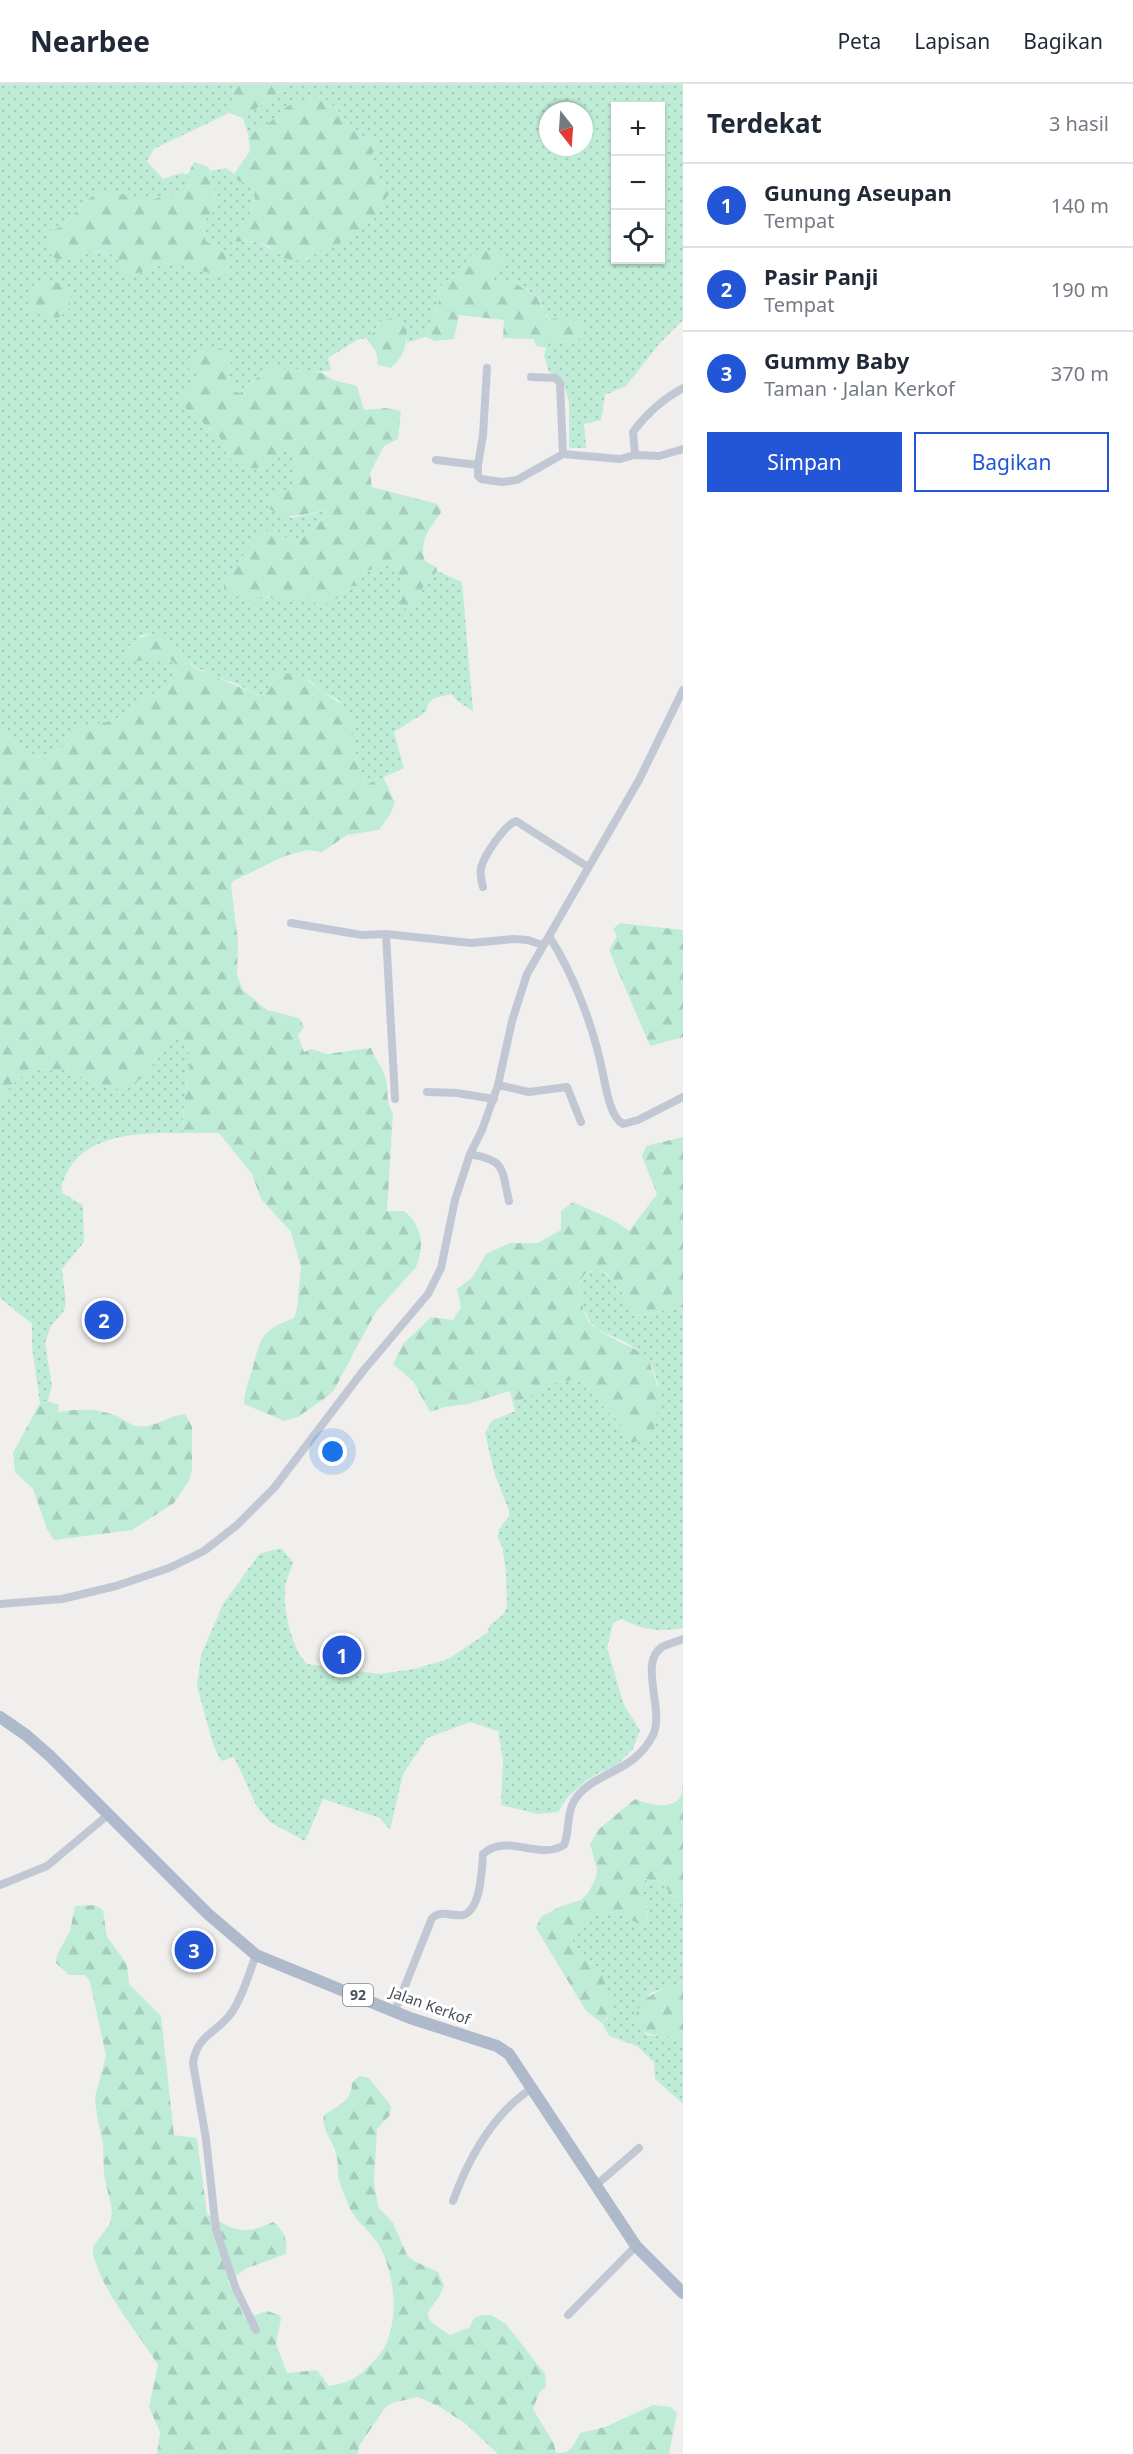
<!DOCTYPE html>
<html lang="id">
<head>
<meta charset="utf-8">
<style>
	:root { --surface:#fff; --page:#f2f2f3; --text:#1f2937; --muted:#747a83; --line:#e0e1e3; --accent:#2256d7 }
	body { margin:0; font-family:"Noto Sans",sans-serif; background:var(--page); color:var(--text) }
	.controls { position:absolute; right:18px; top:18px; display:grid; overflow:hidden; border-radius:0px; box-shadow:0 2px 4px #0004 }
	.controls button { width:54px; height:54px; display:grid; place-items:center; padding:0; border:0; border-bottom:2px solid var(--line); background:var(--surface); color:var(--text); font:30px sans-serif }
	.compass { position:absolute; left:539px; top:18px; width:54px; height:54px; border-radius:50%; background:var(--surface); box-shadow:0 2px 4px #0004; rotate:163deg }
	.you { position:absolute; left:333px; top:1368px; width:21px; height:21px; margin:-15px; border:4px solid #fff; border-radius:50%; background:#1a73e8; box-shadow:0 0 0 9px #1a73e833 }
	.badge { display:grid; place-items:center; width:39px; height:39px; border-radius:50%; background:var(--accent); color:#fff; font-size:20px; font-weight:700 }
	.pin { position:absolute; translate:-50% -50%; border:3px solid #fff; box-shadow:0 2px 6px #0006 }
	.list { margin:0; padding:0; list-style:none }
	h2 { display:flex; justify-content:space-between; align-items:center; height:78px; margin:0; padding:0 24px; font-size:26px }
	h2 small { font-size:20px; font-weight:400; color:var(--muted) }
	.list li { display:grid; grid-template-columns:39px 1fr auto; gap:18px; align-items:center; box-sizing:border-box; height:84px; padding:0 24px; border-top:2px solid var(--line) }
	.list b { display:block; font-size:22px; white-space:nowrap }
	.list p { margin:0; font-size:20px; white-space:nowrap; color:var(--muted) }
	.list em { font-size:20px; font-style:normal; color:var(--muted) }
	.actions { display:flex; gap:12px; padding:18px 24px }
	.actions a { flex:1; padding:14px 0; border:2px solid var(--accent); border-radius:0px; text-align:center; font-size:21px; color:var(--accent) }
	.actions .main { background:var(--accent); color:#fff }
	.icon { flex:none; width:33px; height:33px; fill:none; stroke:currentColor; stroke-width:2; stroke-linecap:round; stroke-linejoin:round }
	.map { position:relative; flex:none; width:683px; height:2370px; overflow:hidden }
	header { display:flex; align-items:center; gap:36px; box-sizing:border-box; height:84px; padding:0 30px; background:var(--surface); border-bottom:2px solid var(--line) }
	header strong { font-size:28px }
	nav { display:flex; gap:33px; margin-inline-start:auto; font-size:21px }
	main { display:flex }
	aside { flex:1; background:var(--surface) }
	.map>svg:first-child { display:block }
	.grass { fill:url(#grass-dots); fill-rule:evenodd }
	.forest { fill:url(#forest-firs) }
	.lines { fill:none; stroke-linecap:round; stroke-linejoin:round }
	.street { stroke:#c2c8d3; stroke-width:8 }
	.primary { stroke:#afb9cc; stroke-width:12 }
	.labels { text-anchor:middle; stroke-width:6; stroke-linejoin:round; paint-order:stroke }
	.shield { fill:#fff; stroke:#7e848c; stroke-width:1.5 }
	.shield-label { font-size:14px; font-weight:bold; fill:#474f5b }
	.street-label { font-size:15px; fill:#474f5b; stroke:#fff }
</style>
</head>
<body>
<header>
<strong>Nearbee</strong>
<nav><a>Peta</a><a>Lapisan</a><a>Bagikan</a></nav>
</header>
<main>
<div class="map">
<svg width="683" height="2370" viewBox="0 0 683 2370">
	<defs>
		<pattern id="grass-dots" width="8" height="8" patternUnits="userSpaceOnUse" patternTransform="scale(1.5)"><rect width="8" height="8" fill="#bfecd7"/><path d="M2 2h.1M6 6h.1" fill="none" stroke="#a6ccbb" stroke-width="1.8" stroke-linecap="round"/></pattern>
		<pattern id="forest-firs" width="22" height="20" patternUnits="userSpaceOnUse" patternTransform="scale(1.5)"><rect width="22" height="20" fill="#bfecd7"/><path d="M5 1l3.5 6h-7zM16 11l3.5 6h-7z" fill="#a6ccbb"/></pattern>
	</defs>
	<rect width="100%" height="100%" fill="#f1efee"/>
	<path class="grass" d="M0,0H233L234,18L229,29L154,65L147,77L163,95L181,89L188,90L190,98L186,107L146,117L91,113L61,143L60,176C74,173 97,163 111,170C118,174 122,183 126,189C143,193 159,177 176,178C194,180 208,195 227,189C230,173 221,161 206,158L202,140L217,122L210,87L226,84L234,90L238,97L254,102C259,123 247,134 234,148L242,158H258L273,166L306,175L337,158L385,99L377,94L372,71L376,63L356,49L335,23L311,14L285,24L266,42L248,50L243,34L291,0H683V236L659,260L626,302L605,311L601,336L584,340L586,364H569V318L562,295L549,288L544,272L548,258L575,257L544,230L539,213L511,197L493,200L494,191L501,185L467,183L439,203C438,209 439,213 439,218C438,223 428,245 425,253L407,259V242L380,237L373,249L366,254L357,256L328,274L331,286C318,290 284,285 268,284L239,309L235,308L228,296L232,271L220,264L198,268L188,276L200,291L194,302L185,307L186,325L219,352L231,375L245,385L267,383L282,367L291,364L294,366C295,398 302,402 269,413L292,434L327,426C320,442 307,451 292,459L275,445L260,513L306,511L332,519L352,502L362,489L386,480L394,484L403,498L399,524L417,519L420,507L437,487L462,498L473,627L457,617L452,610L434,614L428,620L426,628L394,648L404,684L366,701L349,655L355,646L339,616L322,608L310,596L275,589L269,606L259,612L235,599L208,591L202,586L194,583L176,562L151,550L142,551L128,563L169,574L175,580L174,597L168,603L150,611L127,630L110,637L77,645L70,651L68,660C56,667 34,680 22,668C15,660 10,653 0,648ZM616,22H660V176H616ZM548,27H584V63H548Z
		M181,952L191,973L184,1019L183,1049C144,1049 89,1048 68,1087C63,1096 61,1100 62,1109L83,1121L84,1158L62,1185L66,1220L63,1228L51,1242L45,1259L52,1302L48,1317L40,1319L32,1263V1240L0,1214V1021L10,1002L31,985L66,986L92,998L145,991L167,961Z
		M596,1185C616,1191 626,1214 633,1232L683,1223V1544C660,1548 642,1546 622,1535L613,1539L607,1564L624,1621L640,1646L633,1665L613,1685L602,1687L586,1697L567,1714L558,1728L538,1730L501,1721L503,1675L498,1647L470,1638L427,1654L403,1690L390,1746L380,1734L323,1715L305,1757L270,1738L257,1723L234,1673L221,1677L213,1660L197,1602L201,1571L223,1520L259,1470L281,1464L293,1478C291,1488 285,1496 285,1505C283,1526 292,1565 307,1580L379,1590L414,1585L448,1575L487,1549L490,1541L504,1530L507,1521L506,1488L502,1462L498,1454L499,1445L509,1432V1427L494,1388L485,1349L492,1337L515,1327L513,1320L557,1298L575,1296L583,1298L606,1326L619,1338L632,1359L659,1302C655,1291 651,1276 642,1269C611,1244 588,1257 580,1209C578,1196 584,1189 596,1185Z
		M646,1795L662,1799L677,1818L683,1822V1898L650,1909L635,1941L648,1951L683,1955V2020L655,1995L654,1978L637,1962L609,1952L602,1939L608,1934L604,1902L599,1885L573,1861L572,1852C601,1820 610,1823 645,1844L648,1828L641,1802Z"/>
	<path class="forest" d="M233,0H291L243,34L229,29L234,18Z
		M320,12C344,23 345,50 374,55L376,63L372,71L377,94L385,99L389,107C385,116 381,127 374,135C365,145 306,179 293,177C283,176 275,165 266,161C255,155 245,159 234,157V148C247,134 259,123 254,102L238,97L234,90L250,67L248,50L266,42L285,24L293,19Z
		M194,78L208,83L210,87L217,122L202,140L206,158C221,161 230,173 227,189C208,195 194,180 176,178C159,177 143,193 126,189C122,183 118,174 111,170C84,156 47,203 47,148L61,143L91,113L105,107L146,117L186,107L190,98L188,90Z
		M491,166L498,170L503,177L501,185L494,191L493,200L511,197L538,213L544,230L549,236L565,232L581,240L583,253L575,257L549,258L547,264L536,262L534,255L503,254L504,236L459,231L454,255L435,257L425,253C428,245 438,223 439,218C439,213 438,209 439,203L467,183L468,174L474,168Z
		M44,196L64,200L70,207V224L58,234L33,229L28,222C29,208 29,200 44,196Z
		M393,234L407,242C407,261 405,271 391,284L378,281L376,268L366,254L373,249L380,237Z
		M220,264L229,267L232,271L228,296L235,308L240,309L268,284L303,285L322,289L333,296L357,302L364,326L386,324L401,327L398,355L384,362L370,389L372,403L437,420L442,427C431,443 418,456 425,477L436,483L437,487L420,507L417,519L410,525L399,524L403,498L394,484L386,480L362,489L360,502H352L332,519L316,520L306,511C292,518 281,523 269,512L260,513L257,519L249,522L240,513L224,511V498L227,492L261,448L275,445L292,459C307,451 320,442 327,426C308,428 281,441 267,421L269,413C301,402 295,398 294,366L291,364L282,367L267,383L245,385L231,375L219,352L186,325L179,314C186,304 193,302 200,291L189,285L188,276L198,268Z
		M151,550C162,555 176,559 184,569C188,574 189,580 195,584C215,594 238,601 259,612L269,606L275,589C285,588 299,590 308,596C313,599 317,605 322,608C340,619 352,623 355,646L349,655L366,701L383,693L395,718L391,729L379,746L347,751L322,768L308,766L285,772L233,797L231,801L238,858L237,891L243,906L267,926L299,934L304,943L298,951L304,968L312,965L327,970L371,964C374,974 384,985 386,995C389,1007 385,1018 393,1029L387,1127H404C422,1141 425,1161 416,1183L375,1229L334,1306L328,1312L298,1333L284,1337L244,1320C245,1307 248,1298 252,1287C261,1253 260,1247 294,1234L297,1225L301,1183L291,1148L261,1115L252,1090L219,1049H183L184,1019L191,973L181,952L167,961L145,991L125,1007L92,998L66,986L31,985L10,1002L0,1021V648C10,653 15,660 22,668C34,680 56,667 68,660L70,651L77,645L110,637L127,630L150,611L168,603L174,597L175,580L169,574L126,578L124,570L134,556Z
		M620,839L683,846V953L650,962L609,866L617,852L613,845Z
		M683,1053V1223L632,1232C627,1216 620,1200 606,1189C594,1180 580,1190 579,1203C579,1208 581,1213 582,1217C583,1226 586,1236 593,1242C605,1252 629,1262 643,1269L649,1277L661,1311L654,1346L648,1353L632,1359L619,1338L606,1326L583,1298L575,1296L557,1298L513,1320L510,1307L468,1320L445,1323L430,1328L413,1297L393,1280L403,1260L431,1233L453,1236L461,1223L457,1205L472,1194L486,1170L510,1159H538L561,1146V1127L573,1118L613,1136L629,1147L657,1110L642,1072L646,1062Z
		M48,1317L59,1321L58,1328C82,1325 96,1324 119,1333C124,1336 131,1341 136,1342C154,1346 172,1328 186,1331L192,1343V1385L190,1395L174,1419L132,1446L54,1456L47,1445L33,1405L15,1388L13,1369L40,1319Z
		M683,1701V1822L677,1818L662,1799L646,1795L641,1802C645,1816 651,1830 645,1844C610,1823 601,1820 572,1852L573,1861L599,1885L613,1918V1927L602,1939L586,1927L536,1844L541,1833L559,1823L581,1816L588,1809L596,1794L597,1785L590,1760L599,1745L635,1715C647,1720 675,1728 681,1711C683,1708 682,1704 683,1701Z
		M95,1821L103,1826L107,1853L127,1880L129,1900L161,1932L174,2051L197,2054L207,2130C234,2147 243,2152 273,2138C284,2146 288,2156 286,2170L247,2184L228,2197L245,2235L267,2227L279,2231L281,2235L276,2260L287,2289L317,2286L329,2302C353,2298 358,2293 375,2276C402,2249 396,2193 380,2163C372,2148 356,2138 349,2123C346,2114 342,2105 339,2097C337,2088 339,2078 336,2069C332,2056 321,2045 324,2031C337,2022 352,2017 352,1999L359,1992L369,1994L391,2022L390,2031L377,2045L374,2097L378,2123L393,2139L407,2171L414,2177L438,2188L444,2201C435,2230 410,2227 450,2251L470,2243L474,2234L482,2231H491L506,2240L545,2290L546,2303L539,2309L533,2325L554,2360L556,2369C571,2370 574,2361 580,2349L605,2343L653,2321L671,2323L677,2329L669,2370H498L466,2340L440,2323L418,2313L392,2319L385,2324L359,2362L358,2370H157L160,2348L149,2323L158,2281C136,2245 104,2212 93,2170V2162L110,2140L112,2126L104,2091L103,2059L97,2033L95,2013L106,1972L90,1898L85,1891H69L56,1879L57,1871L70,1847L75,1822Z
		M683,1898V1955C666,1952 647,1954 635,1941C635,1912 660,1906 683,1898Z"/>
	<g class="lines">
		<path class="street" d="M487,284L483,351L478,381V392L481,395L502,398L517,396L563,370L620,375L635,371L659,372L683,365
			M531,293L556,294L560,299L563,370
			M635,371L633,348C647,329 663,315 683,304
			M436,376L478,381
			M483,803C481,796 480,790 481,784C484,771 505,741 516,737L588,783
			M291,839L362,851L386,850L471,859L514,855L528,856L542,861
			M386,850L395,1015
			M549,852C574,891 594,944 603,990C606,1004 610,1033 623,1040L638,1036L683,1013
			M498,1001L529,1008L567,1003L581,1038
			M427,1008L457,1009L494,1015
			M470,1070C506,1077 501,1083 509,1117
			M0,1520L62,1515L116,1502L169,1484L204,1467L237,1441L274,1404L363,1287L428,1210L441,1184L455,1116L470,1070L482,1046L498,1001L512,937L527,890L639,696L683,606
			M0,1801L47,1782L109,1730
			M395,1927L432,1834C443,1825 451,1833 463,1831C481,1826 482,1785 483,1770C507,1748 539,1777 564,1761C570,1747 566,1731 574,1717C591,1688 634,1690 653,1651C665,1626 638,1578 662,1563C668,1560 676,1558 683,1555
			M595,2102L639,2064
			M453,2117C469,2073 493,2030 532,2004
			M568,2231L636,2162
			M256,2246L236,2205L216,2146L206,2055L193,1979C197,1950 218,1949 232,1928C243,1912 249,1889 256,1871"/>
		<path class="primary" d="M0,1633L26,1651L50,1672L208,1830L256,1871L410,1934L497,1962L509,1970L636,2162L683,2209"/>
	</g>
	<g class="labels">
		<rect class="shield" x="343" y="1900" width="30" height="22" rx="4.5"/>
		<g class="shield-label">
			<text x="358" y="1916">92</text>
		</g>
		<g class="street-label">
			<text transform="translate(430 1922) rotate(20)" y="5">Jalan Kerkof</text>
		</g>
	</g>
</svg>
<div class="controls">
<button>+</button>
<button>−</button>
<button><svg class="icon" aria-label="locate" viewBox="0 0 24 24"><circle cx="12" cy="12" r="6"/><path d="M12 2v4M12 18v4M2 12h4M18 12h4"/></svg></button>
</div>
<svg class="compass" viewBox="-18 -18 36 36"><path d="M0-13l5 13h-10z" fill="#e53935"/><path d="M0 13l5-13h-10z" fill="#747a83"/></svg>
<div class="you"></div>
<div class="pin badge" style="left:342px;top:1571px">1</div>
<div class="pin badge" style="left:104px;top:1236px">2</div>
<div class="pin badge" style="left:194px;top:1866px">3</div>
</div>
<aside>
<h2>Terdekat<small>3 hasil</small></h2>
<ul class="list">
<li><span class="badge">1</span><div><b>Gunung Aseupan</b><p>Tempat</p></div><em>140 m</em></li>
<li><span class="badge">2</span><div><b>Pasir Panji</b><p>Tempat</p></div><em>190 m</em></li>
<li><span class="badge">3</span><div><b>Gummy Baby</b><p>Taman · Jalan Kerkof</p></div><em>370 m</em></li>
</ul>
<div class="actions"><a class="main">Simpan</a><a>Bagikan</a></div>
</aside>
</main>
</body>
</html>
